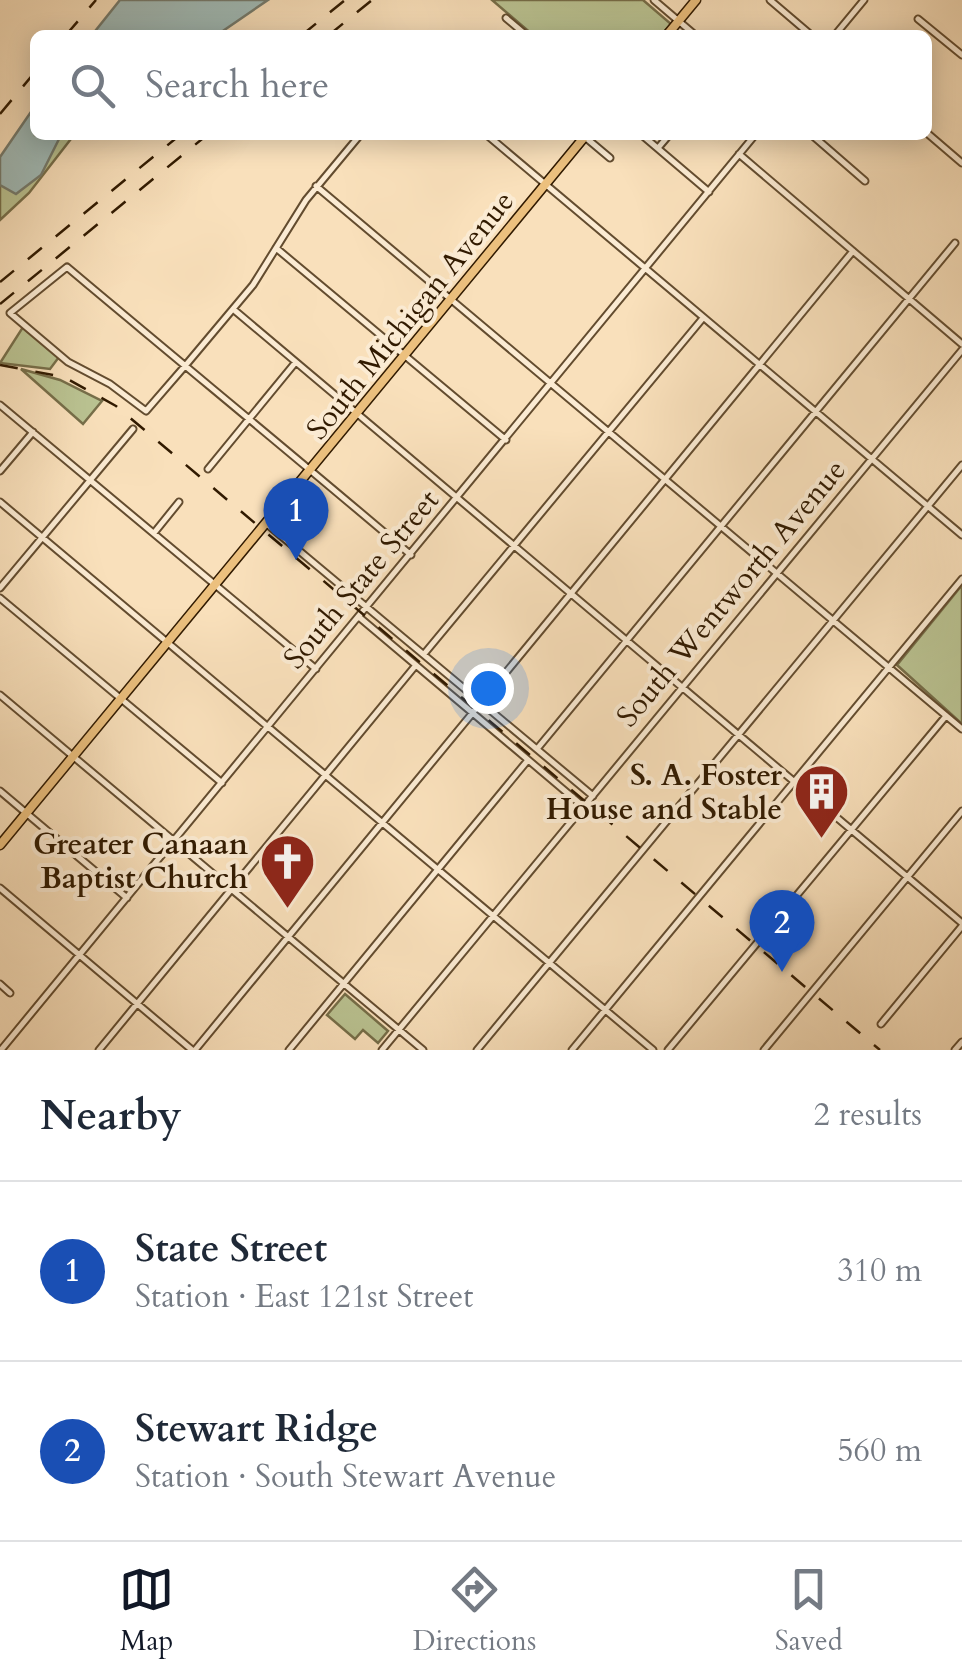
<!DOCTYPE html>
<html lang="en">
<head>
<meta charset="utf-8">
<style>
	:root { --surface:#fff; --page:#f6f6f7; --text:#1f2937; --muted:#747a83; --line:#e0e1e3; --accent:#111827 }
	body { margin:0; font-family:Cardo,serif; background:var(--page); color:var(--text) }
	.you { position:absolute; left:488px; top:688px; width:35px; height:35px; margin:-25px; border:8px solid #fff; border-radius:50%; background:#1a73e8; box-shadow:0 0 0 15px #1a73e833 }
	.badge { display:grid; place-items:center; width:65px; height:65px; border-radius:50%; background:var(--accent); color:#fff; font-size:32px; font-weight:700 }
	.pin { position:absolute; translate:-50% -82px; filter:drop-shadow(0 2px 5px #0008) }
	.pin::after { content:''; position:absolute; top:52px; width:35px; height:30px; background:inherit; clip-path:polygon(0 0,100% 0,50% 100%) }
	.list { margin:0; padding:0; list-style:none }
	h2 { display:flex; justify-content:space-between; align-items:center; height:130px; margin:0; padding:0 40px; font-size:42px }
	h2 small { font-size:32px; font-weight:400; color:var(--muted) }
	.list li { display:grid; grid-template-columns:65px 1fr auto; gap:30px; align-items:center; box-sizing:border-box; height:180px; padding:0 40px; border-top:2px solid var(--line) }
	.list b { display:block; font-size:38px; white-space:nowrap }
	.list p { margin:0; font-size:32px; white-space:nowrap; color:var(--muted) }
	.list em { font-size:32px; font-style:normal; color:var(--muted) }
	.icon { flex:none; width:55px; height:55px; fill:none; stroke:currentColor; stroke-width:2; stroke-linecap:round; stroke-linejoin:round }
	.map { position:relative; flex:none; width:962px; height:1050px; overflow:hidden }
	.search { position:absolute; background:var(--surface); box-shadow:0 5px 25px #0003; left:30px; right:30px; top:30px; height:110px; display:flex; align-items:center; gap:25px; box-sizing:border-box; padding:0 35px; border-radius:15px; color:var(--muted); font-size:38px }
	.sheet { height:490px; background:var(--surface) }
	nav { display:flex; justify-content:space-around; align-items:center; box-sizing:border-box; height:140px; border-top:2px solid var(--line); background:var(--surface); font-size:28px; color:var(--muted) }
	nav a { display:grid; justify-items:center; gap:5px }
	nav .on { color:var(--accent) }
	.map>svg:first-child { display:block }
	.green { fill:#bac392; stroke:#766e49; stroke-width:2.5 }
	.water { fill:#a0bbb8; stroke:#747b6e; stroke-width:2.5 }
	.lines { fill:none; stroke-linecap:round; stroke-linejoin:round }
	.minor-casing { stroke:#634c2f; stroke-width:9 }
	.major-casing { stroke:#311a00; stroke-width:11 }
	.minor { stroke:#fbebd3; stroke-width:5 }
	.major { stroke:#ecc07e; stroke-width:8 }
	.rail { stroke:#311a00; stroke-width:2.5; stroke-dasharray:18 18; stroke-linecap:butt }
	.labels { text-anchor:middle; stroke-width:8; stroke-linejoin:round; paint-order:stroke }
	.street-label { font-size:30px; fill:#311a00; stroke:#fbebd3 }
	.poi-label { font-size:30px; font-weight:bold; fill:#311a00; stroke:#fbebd3; text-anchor:end }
</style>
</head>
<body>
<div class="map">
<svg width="962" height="1050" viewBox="0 0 962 1050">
	<rect width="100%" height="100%" fill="#f9e0bb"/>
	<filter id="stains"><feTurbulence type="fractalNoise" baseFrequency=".002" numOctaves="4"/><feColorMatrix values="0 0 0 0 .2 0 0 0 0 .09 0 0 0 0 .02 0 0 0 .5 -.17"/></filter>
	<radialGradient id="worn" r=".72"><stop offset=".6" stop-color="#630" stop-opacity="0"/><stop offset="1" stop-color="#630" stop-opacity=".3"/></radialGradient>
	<path class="green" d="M492,0H643L671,24L661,35H533Z
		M35,135H74L29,193L0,220V157Z
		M23,327L59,357L50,369L0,363Z
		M21,369L60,380L102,401L83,424Z
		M962,585V724L897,665Z
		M345,994L388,1031L378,1043L363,1030L355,1039L327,1015Z"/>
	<path class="water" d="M120,0H268L217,35H92Z
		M35,106V135H61L41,175L16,194L0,185V157Z"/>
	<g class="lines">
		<defs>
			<path id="minor" d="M654,0L695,35
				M770,0L811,35
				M506,18L526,35
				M918,19L962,55
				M835,35L864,0
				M927,133L962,163
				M360,135L306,200L253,285L185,366L146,411L110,384L68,362L10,313L67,267C181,363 297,458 411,555
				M487,135L962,535
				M642,135L709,192
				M812,135L865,181
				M585,137L610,158
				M658,148L669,135
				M739,154L962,344
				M316,186L962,729
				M276,248L506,440
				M233,309L962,923
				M0,405L316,669
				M208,469L295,363
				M0,471L33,432
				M0,502L653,1050
				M267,524L593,796
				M154,533L179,502
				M0,588L133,429
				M0,598L222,783
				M359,617L584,807
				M424,654L703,318
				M0,695L423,1050
				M537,749L955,243
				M0,791L127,898
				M0,888L192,1050
				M0,984L10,993
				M881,1024L962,926
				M1,1050L755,135
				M99,1050L416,665
				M195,1050L853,251
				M289,1050L528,760
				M382,1050L962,350
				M477,1050L962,465
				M572,1050L962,579
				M668,1050L946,716
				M764,1050L962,811
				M955,1050L962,1042"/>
			<path id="major" d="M667,35L696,0
				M0,845L586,135"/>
		</defs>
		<use href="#minor" class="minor-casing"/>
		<use href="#major" class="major-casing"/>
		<use href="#minor" class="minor"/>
		<use href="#major" class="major"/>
		<path class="rail" d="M66,35L96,0
			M302,35L345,0
			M329,35L372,0
			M0,114L35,72
			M0,282L180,135
			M0,304L207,135
			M0,365L64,377L116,406L880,1050"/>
	</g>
	<defs>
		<symbol id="building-pin" viewBox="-11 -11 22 30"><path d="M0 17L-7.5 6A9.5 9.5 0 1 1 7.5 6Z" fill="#8f2418" stroke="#fbebd3"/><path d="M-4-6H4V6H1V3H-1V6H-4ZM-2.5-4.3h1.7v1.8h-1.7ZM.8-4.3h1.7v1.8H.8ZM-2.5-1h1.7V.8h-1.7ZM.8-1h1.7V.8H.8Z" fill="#fff"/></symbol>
		<symbol id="church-pin" viewBox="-11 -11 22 30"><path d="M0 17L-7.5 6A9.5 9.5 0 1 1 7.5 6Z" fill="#8f2418" stroke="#fbebd3"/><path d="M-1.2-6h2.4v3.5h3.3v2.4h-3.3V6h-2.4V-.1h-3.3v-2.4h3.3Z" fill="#fff"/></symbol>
	</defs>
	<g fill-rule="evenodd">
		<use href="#building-pin" x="790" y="760" width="63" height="86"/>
		<use href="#church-pin" x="256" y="830" width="63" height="86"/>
	</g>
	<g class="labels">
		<g class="street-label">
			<text transform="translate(410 315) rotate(-51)" y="10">South Michigan Avenue</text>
			<text transform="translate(361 579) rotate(-50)" y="10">South State Street</text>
			<text transform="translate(731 593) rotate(-50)" y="10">South Wentworth Avenue</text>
		</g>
		<g class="poi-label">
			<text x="782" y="785">S. A. Foster<tspan x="782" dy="34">House and Stable</tspan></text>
			<text x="248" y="854">Greater Canaan<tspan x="248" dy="34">Baptist Church</tspan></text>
		</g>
	</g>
	<rect width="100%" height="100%" filter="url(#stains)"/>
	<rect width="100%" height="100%" fill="url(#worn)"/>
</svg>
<div class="you"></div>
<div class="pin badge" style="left:296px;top:560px;background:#1a4fb4">1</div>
<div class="pin badge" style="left:782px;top:972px;background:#1a4fb4">2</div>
<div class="search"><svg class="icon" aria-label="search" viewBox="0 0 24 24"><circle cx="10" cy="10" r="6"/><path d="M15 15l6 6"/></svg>Search here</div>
</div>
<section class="sheet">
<h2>Nearby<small>2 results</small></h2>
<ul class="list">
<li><span class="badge" style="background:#1a4fb4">1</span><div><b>State Street</b><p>Station · East 121st Street</p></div><em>310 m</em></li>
<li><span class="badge" style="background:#1a4fb4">2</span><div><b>Stewart Ridge</b><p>Station · South Stewart Avenue</p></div><em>560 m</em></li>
</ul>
</section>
<nav>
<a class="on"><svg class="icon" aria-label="map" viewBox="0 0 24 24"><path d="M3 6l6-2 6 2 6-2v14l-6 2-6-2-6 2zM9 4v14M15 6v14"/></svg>Map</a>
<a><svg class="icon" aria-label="directions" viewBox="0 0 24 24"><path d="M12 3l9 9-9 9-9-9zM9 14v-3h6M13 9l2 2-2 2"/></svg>Directions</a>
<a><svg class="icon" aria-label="saved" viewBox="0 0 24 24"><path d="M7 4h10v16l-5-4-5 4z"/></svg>Saved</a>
</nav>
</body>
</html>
